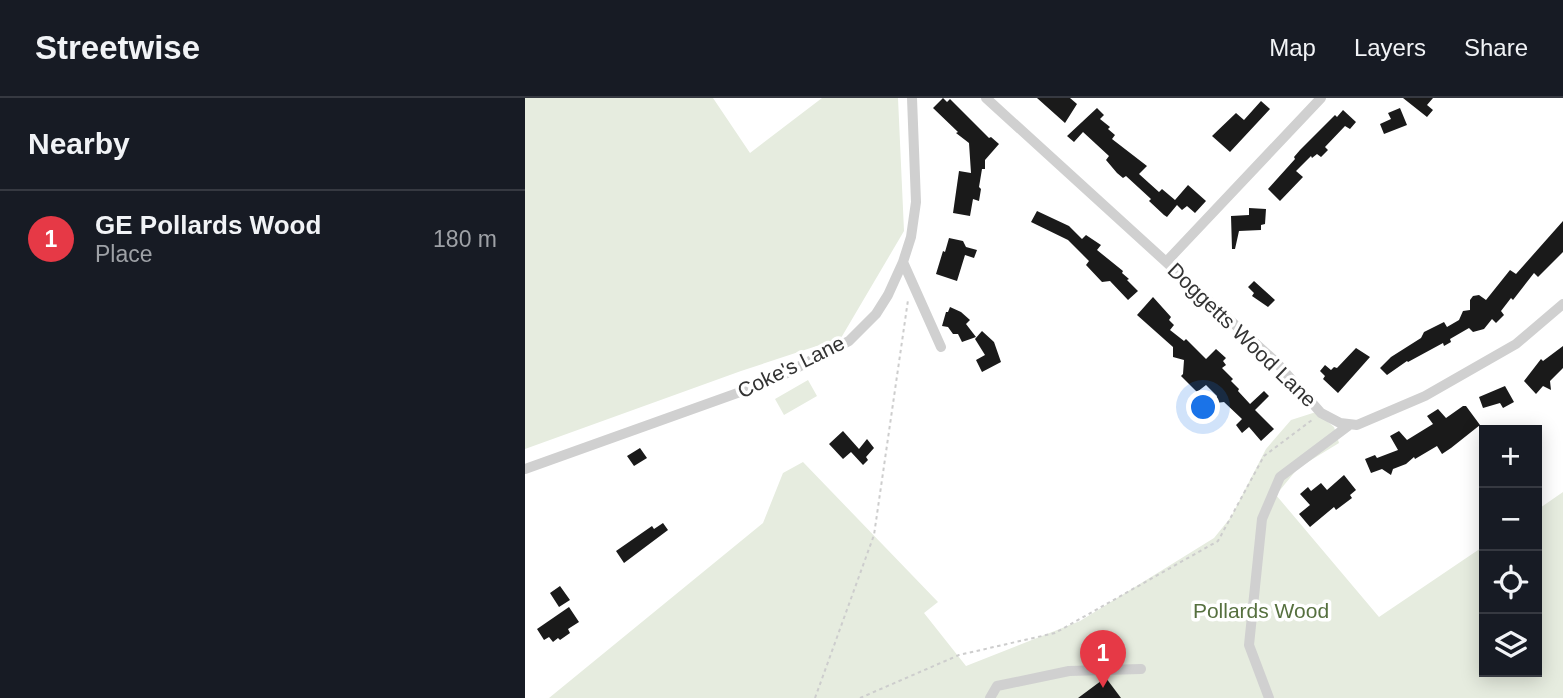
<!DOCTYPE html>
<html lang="en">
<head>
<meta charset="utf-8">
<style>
	:root { --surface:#171b24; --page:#242831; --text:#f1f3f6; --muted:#9ea1a6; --line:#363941; --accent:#e63946 }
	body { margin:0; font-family:Arial,sans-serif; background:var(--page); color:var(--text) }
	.controls { position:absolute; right:21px; bottom:21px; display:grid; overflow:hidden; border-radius:0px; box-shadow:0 4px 18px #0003 }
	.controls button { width:63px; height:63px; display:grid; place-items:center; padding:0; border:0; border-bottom:2px solid var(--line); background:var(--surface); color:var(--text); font:35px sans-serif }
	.you { position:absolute; left:679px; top:310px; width:24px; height:24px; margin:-18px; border:5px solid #fff; border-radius:50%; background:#1a73e8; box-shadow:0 0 0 10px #1a73e833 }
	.badge { display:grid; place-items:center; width:46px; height:46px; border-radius:50%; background:var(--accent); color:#fff; font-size:23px; font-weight:700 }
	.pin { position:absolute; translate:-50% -58px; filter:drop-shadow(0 2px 4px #0008) }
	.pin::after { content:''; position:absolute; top:37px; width:24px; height:21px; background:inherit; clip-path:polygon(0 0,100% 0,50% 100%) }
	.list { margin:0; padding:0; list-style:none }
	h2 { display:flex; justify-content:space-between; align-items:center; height:91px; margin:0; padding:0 28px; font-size:30px }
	h2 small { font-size:23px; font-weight:400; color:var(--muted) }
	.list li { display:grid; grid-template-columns:46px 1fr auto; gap:21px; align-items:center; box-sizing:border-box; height:98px; padding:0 28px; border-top:2px solid var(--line) }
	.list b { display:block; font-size:26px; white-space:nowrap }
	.list p { margin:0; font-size:23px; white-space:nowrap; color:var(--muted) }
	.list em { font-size:23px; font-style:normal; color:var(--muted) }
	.icon { flex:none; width:38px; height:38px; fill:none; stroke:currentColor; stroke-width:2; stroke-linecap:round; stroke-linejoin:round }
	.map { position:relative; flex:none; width:1038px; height:600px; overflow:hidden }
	header { display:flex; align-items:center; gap:42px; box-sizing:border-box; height:98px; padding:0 35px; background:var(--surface); border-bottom:2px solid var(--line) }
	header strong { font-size:33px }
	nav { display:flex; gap:38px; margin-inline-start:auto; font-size:24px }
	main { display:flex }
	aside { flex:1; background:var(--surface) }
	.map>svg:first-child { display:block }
	.green { fill:#e6ecdf }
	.building { fill:#1a1a1a }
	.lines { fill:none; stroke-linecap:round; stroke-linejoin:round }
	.path { stroke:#cdcdcd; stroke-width:2; stroke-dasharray:3.5 3.5; stroke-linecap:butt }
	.minor { stroke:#d0d0d0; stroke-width:10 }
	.labels { text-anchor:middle; stroke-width:7; stroke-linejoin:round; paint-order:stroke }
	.street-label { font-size:21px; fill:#333; stroke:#fff }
	.park-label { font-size:21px; fill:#56703f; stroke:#fff }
</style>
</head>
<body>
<header>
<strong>Streetwise</strong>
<nav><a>Map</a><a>Layers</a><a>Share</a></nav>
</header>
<main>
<aside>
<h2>Nearby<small></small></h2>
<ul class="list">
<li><span class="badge">1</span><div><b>GE Pollards Wood</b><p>Place</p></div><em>180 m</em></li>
</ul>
</aside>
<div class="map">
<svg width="1038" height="600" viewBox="0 0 1038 600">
	<rect width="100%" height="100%" fill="#fff"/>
	<path class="green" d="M0,0H188L225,55L297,0H373L379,133L316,240L216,273L0,351Z
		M283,282L292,298L259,317L250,301Z
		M791,314L809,329L814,345L773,370L751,397L854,519L959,448V574H1012V412L1038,394V600H24L238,425L258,375L278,364L413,504L399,515L441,568L555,523L689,440L706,419L741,351L766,322Z"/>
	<path class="building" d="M418,0L422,4L425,1L464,40L466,39L474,46L460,62V71H457L454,89L456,91L454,103L448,101L445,118L428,115L434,73L446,75L444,45L431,35L433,34L408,10Z
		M512,0H545L552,6L540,25Z
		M878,0H908L902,7L908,12L902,19Z
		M736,3L745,11L705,54L687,38L711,15L719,22Z
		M572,10L579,17L575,21L585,29L583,31L590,37L587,41L622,68L614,76L634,94L637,91L650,102L663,87L681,103L670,115L662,108L657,112L652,107L642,119L639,117L624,103L626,101L601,78L598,80L592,75L581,62L584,58L558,34L549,44L542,38Z
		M875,10L882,27L859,36L855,26L866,21L863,15Z
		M818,12L831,24L825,31L820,28L800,49L803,52L796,59L792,56L787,60L786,58L771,73L778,79L755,103L743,91L770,61L769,59L775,52L810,17L812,19Z
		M724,110L741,111L740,126L736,127V132L714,133L710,151H707L706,118L724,117Z
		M512,113L544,128L557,141L561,137L576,147L572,152L598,173L597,175L604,181L602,182L613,193L603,202L585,183L577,184L561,167L564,163L543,142L506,124Z
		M1038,123V154L1013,179L1009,175L988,202L986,200L976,213L979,217L971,225L967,221L959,231L948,234L944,230L925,241L926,244L919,248L918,245L883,264L882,263L862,277L855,270L866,259L896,240L899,234L919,224L922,229L934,222L938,213L945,212V202L948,198L954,197L961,202L985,172L991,176Z
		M424,140L438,143L441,149L452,152L449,160L440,157L432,183L411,176L418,153L420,154Z
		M729,183L750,202L743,209L727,198L729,195L723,189Z
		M628,199L646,219L644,222L649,227L645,232L659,243L661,241L681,261L691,251L701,260L698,263L701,267L697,270L708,281L706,283L714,291L713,293L725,306L739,293L744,298L730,312L749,331L736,343L724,329L717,335L711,327L717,321L699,304L691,305L692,298L681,287L672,294L656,278L658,276L659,262L648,259V249L612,217Z
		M425,209L436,214L445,222L441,226L451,239L437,244L433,236H428L423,229L417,228L421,214H423Z
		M457,233L469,244L476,264L457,274L451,262L460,257L450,241Z
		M1038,248V270L1025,283L1026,292L1018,288L1011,296L999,283L1016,261L1018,263Z
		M831,250L845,259L813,295L798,281L800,278L795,273L800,267L806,272L809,269L812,270Z
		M980,288L989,304L978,310L975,305L958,310L954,299Z
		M938,308H941L955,327L926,350L917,356L912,348L890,361L889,359L881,366L868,371L866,377L857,371L846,375L840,361L850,357L852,360L873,352L865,338L874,333L882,342L908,326L902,318L913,311L921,320Z
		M318,333L334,351L342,341L349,350L341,359L343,362L338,367L326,354L318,361L304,346Z
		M115,350L122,360L109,368L102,358Z
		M819,377L831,392L825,397L827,400L811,412L809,409L785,429L774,416L785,407L775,396L783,389L786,393L796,385L802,392Z
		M138,425L143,432L99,465L91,453L127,428L129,431Z
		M35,488L45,502L34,509L25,495Z
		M44,509L54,524L43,531L45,535L35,542L33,540L28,544L24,539L19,542L12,531Z
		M581,580L596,600H553L580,580Z"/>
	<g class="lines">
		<path class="path" d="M290,600L349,437L383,202
			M335,600L434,557L530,535L693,443L739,358L787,322"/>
		<path class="minor" d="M461,0L752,265L796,315L815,325L832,327L900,298L991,246L1038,206
			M642,163L796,0
			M378,164L416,249
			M0,371L246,283L324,243L351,216L363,197L378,164L386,139L391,104L387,0
			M465,600L472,588L544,573L616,571
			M744,600L724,547L737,421L755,379L823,328"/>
	</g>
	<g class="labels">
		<g class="street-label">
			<text transform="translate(717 237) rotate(44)" y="7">Doggetts Wood Lane</text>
			<text transform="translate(266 269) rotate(-26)" y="7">Coke's Lane</text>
		</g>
		<g class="park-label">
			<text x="736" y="520">Pollards Wood</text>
		</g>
	</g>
</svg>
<div class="controls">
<button>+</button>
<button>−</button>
<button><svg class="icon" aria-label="locate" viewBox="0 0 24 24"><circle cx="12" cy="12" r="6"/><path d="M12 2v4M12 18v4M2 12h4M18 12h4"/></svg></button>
<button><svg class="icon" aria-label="layers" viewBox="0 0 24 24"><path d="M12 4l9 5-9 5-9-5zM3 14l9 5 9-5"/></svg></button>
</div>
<div class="you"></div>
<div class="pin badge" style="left:578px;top:590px">1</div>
</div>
</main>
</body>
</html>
